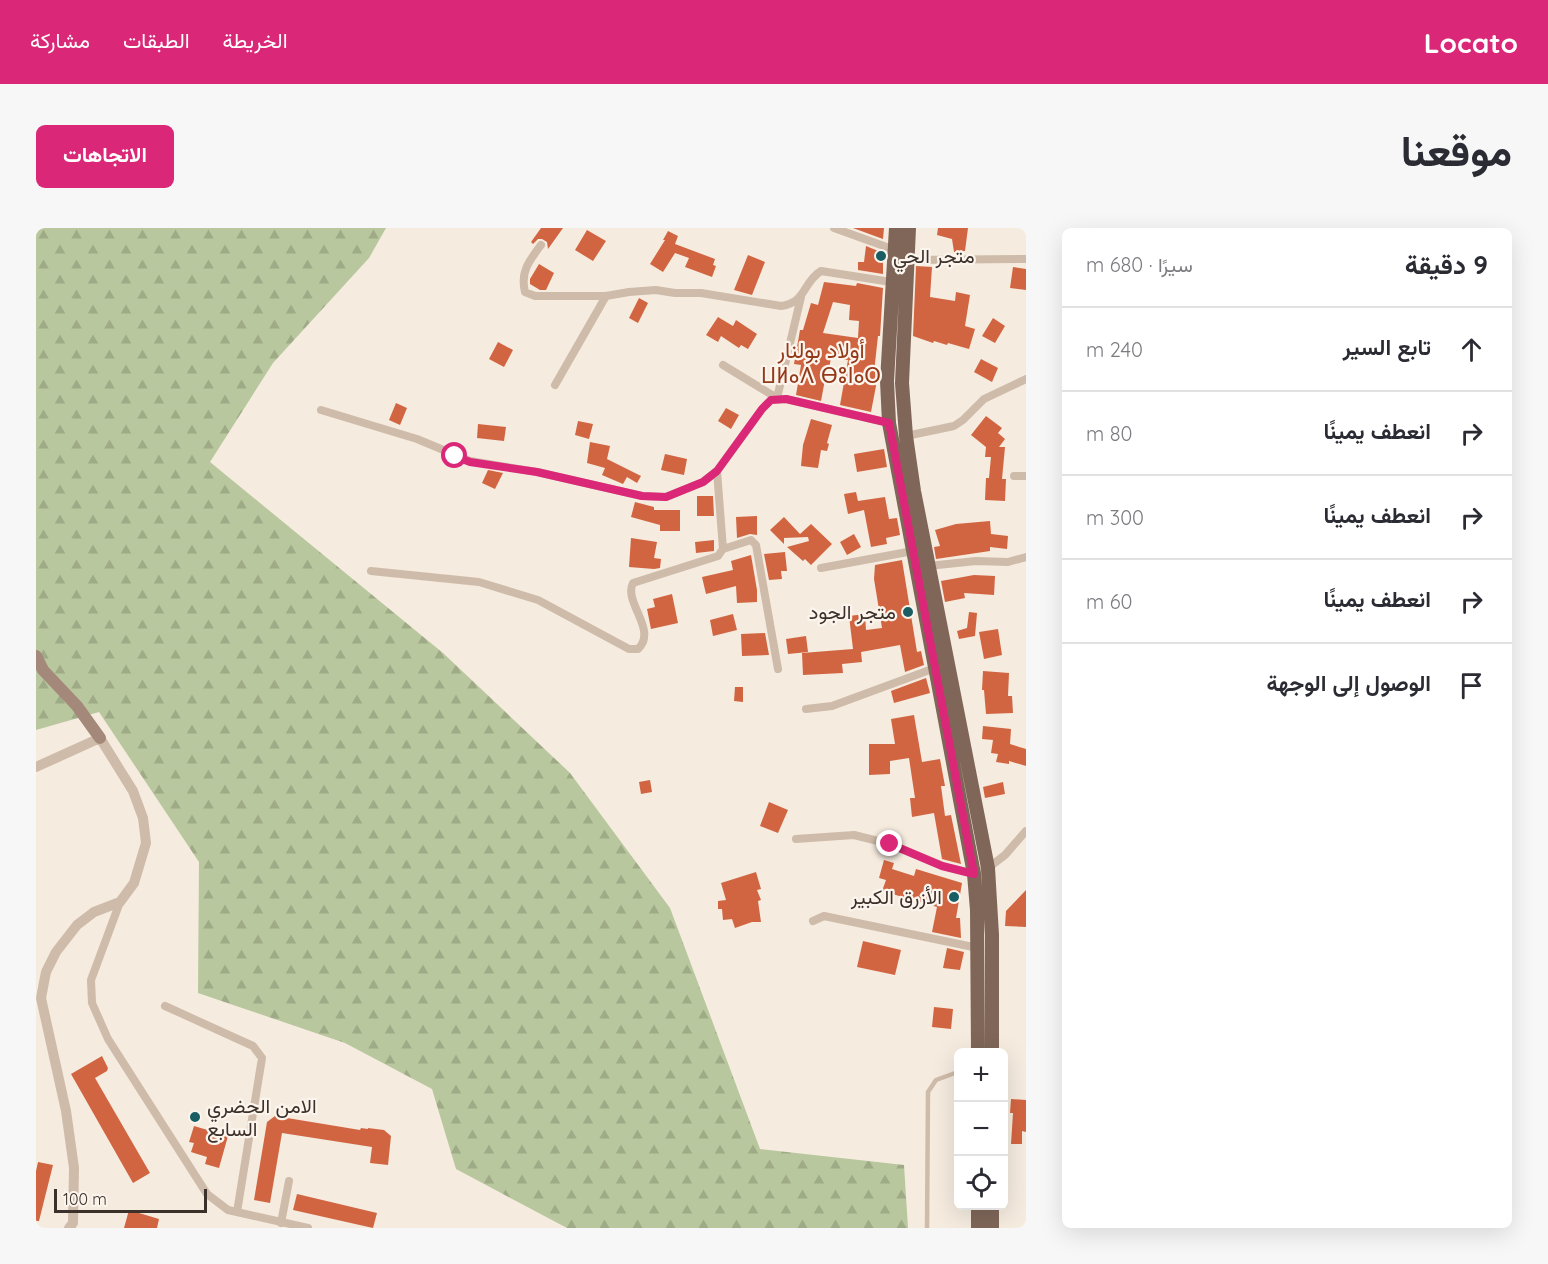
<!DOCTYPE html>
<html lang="ar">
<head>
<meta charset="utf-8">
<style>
	:root { --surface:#fff; --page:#f7f7f7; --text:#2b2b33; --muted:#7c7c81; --line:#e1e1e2; --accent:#db2777 }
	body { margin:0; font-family:Quicksand,Vazirmatn,"Noto Sans Tifinagh",sans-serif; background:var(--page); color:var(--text); direction:rtl }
	.controls { position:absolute; right:18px; bottom:18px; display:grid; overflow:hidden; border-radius:9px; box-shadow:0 6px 24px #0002 }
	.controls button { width:54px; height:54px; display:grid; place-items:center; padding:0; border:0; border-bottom:2px solid var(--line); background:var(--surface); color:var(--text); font:30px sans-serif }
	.scale { position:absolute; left:18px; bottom:15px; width:153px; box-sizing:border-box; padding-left:6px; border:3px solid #3c302a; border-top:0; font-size:16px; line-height:21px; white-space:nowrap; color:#3c302a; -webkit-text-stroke:4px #fcf5ed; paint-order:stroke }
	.stop { position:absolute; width:18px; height:18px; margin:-14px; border:4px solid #db2777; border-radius:50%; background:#fff }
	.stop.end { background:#db2777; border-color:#fff; box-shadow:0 2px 6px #0008 }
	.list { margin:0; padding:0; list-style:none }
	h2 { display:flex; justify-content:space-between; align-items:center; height:78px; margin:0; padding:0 24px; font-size:26px }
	h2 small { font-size:20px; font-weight:400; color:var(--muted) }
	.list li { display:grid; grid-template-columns:39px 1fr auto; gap:18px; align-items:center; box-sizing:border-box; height:84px; padding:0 24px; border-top:2px solid var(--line) }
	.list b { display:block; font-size:22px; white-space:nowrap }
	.list em { font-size:20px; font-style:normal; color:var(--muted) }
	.icon { flex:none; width:33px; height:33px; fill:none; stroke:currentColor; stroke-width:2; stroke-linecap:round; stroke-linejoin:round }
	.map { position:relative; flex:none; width:990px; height:1000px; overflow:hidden; direction:ltr; border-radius:9px }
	header { display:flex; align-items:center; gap:36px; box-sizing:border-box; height:84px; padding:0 30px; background:var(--accent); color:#fff }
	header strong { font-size:28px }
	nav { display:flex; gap:33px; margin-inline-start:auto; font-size:21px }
	.intro { display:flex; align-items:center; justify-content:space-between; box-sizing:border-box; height:144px; padding:0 36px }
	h1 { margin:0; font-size:42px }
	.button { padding:15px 27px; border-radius:9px; background:var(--accent); color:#fff; font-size:21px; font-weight:700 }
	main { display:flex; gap:36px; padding:0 36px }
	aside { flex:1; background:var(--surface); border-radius:9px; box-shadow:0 6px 24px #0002 }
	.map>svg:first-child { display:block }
	.forest { fill:url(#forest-firs) }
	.building { fill:#d26541; fill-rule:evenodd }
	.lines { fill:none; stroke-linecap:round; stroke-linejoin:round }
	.service { stroke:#cfbba9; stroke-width:4.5 }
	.minor { stroke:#cfbba9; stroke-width:8 }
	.tertiary { stroke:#cfbba9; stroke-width:10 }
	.secondary { stroke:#a4897a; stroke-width:12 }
	.primary { stroke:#7f6659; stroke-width:14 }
	.route { stroke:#db2777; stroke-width:8 }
	.poi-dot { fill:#1a5d63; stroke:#fcf5ed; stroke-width:2 }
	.labels { text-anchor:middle; stroke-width:4.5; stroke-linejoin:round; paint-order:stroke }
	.poi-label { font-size:20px; fill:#3c302a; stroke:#fcf5ed; text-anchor:start }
	.quarter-label { font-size:22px; fill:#94381a; stroke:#fcf5ed }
</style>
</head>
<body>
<header>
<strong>Locato</strong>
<nav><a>الخريطة</a><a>الطبقات</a><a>مشاركة</a></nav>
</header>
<div class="intro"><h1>موقعنا</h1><a class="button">الاتجاهات</a></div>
<main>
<aside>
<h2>9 دقيقة<small>سيرًا · 680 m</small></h2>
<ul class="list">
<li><svg class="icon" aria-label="ahead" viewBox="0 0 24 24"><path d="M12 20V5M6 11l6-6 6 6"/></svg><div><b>تابع السير</b></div><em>240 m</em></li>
<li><svg class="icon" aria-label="right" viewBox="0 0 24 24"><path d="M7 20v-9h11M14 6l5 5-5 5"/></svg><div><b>انعطف يمينًا</b></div><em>80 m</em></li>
<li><svg class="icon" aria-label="right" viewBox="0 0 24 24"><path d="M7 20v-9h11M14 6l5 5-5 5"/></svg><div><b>انعطف يمينًا</b></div><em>300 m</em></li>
<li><svg class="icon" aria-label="right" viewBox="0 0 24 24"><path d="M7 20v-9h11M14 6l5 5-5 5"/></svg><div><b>انعطف يمينًا</b></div><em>60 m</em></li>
<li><svg class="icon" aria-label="arrive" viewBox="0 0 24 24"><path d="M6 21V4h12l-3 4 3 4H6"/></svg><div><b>الوصول إلى الوجهة</b></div></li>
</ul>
</aside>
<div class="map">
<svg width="990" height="1000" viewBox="0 0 990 1000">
	<defs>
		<pattern id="forest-firs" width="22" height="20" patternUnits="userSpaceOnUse" patternTransform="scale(1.5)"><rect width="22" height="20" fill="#b8c79d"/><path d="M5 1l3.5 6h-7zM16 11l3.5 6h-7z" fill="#9fab87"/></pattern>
	</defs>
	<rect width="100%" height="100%" fill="#f5ebdf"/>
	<path class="forest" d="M0,0H350L333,30L237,135L174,234L407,425L534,545L634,680L724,921L868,937L872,1000H531L420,941L396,861L309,815L162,765L163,634L63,484L0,502Z"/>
	<path class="building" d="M505,0H527L512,21L511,14L506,11H502L497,16L495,14Z
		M817,0H848L847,11Z
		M902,0H932L929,23L918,24L916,11L901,7Z
		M551,2L570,13L557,33L539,22Z
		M632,3L642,8L639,16L679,31L677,37L680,38L676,49L649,39L653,30L639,25L627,44L614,36L629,12H627Z
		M830,18L847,25V46L822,42V34H828Z
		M712,27L729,34L716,67L698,62Z
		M503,36L518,45L510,62H504L494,56V51Z
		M880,38L896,39L894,69L919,73L920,64L934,67L929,98L939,101L933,121L912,115L911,117L898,113L897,115L877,108Z
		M977,39L990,41V62L974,60Z
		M788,54L820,58L821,55L847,60L844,108H842L839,135L840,158L835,184L804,177L812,132L795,130L793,141H791L785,173L760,167L765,137L758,136L764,102H767L775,75L782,77ZM797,74L814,77L813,92L823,93L822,110L787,105Z
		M603,70L612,75L602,95L593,90Z
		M682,89L697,98L700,92L721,106L712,121L705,117L703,120L685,108L682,114L670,107Z
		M957,90L969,98L959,115L946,108Z
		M462,114L477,122L468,139L453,131Z
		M945,131L962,140L956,154L938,144Z
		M360,175L371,180L364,197L353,192Z
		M690,180L703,187L695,201L682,193Z
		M950,188L966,200L962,205L969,211L963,219H969L966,251H970L969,273L949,272L950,250H953L955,229H949L950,219L935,207Z
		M775,191L796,197L791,215L793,216L791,223L785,222L782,240L765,238L767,217Z
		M542,193L557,196L553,211L539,207Z
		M442,196L470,199L468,213L441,210Z
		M554,214L574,218L571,231L605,248L601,255L591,249L587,256L566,247L569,240L551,235Z
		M848,221L851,239L821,244L818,226Z
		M629,226L651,231L648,247L625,242Z
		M452,242L467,245L459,261L446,255Z
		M820,264L822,273L849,269L853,291L861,290L864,307L850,310L851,316L835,319L828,282L812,286L808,266Z
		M661,268H677L678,288H661Z
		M599,274L618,279V282H644V303H624V297L595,289Z
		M721,288V307L714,306L701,310L700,289Z
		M748,289L764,306L775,296L796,316L775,337L769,331L767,333L751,319L773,313L772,309L748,310V316L734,302Z
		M954,293L955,306L972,308L971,321L954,319V323L900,331L898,319L904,318L899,302L920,296Z
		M818,306L825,319L811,327L804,314Z
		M595,310L621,314L618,330L625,331L624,340L618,341L593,339Z
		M678,312V323L660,325L659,314Z
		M749,324L751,343H745L746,351L733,352L728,326Z
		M715,327L721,362V374L701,375L700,358L670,366L666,349L697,342L695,333Z
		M866,332L881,424L885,423L888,437L869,444L864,417L825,424L826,434L806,436L807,445L767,447L766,425L817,421L813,388L829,386L830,402L846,400L838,351L839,337Z
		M938,347L959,348L958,367L928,365L929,370L909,374L905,353Z
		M636,366L642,395L615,401L611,381L619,379L617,371Z
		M933,384L941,385L939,408L923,411L921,403L931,400Z
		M697,386L701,402L677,408L674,392Z
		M962,401L966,427L948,431L943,404Z
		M729,405L733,427L706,428L705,406Z
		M770,408L772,424L752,426L750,411Z
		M947,443L973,445L972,468H976L977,485L950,486L948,462H946Z
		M890,450L894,465L858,475L855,463Z
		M699,459H707V474L698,473Z
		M878,487L886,534L904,531L909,558H905L909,588L915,587L925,636L906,631L898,585L876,589L874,570H879L873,530L854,533V546L833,547V516H859L855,491Z
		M947,498L975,501L974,516L990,521V538L973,533V536L960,534L962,526L955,525L957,512L946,511Z
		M614,552L616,564L605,566L603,554Z
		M967,554L969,566L949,570L947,559Z
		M733,574L752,582L742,605L724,598Z
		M848,632L858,635L856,641L878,648L880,641L926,655L920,690H924L925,710L896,704L901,679L846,663L850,652L843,650Z
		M720,644L725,661L721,662L725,672L722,673L725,694H716L699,700L696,691L687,692L686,681H682V673L690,672L685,655Z
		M990,662V699L969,698L970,683Z
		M827,713L865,722L859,747L821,739Z
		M911,720L928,724L924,742L907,740Z
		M898,779L917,781L915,801L896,799Z
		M66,828L72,840L71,843L59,850L114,945L97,955L35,846Z
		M975,871L990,872V904L986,903V916H975L977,885H974Z
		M239,888L324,902L325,900L332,901V900L348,902L355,908L352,937L334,935L336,919L246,905L234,975L218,972L231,894Z
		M158,898L192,908L183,940L169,936L171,929L155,924L158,915L153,914Z
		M2,934L17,937L3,993H0V943Z
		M261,966L341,985L337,1000L257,982Z
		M93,982L123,991L121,1000H88Z"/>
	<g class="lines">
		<path class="service" d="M891,1000L892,864L900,852L922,844"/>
		<path class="minor" d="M798,0L859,22
			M505,17C493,33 484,44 489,64L499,68H570L593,64L620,62L639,65H665L745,78C771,74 766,55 785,43L855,54
			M871,32L990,31
			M687,137L741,170L765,69
			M519,157L570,68
			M285,182L381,211L434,233L501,244L606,268L630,269L667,254L681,243L726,181L735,172L750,171L853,195
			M870,208L918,198L927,192L948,171L990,151
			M681,243L687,321
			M978,248H990
			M892,338L940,333L972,334L990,329
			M785,340L877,323
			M335,343L443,354L502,372L593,421H602C622,402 587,374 597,355L682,328L687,321L715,312L720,317L742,441
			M770,481L796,478L899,440
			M760,611L818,607L854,616L907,638L938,646L952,640L969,627L990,603
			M84,674L55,752L56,775L72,811L171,966L192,982L272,1000
			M777,693L788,688L942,720
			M129,778L217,818L226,830L201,984
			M245,995L253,953"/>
		<path class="tertiary" d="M0,539L64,510L97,563L107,590L110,615L98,655L84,674L58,684L41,697L20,724L10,744L5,770L30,883L38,940L37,995L33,1000"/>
		<path class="secondary" d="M0,428L7,442L41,478L64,510"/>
		<path class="primary" d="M860,0L851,153L853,195L938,646L941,682L942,824
			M873,0L866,155L870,208L878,263L952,640L956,707V824
			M942,1000V978
			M956,1000V978"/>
	</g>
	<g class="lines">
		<path class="route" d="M419,228L434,234L501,244L606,268L630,269L667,254L681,243L726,181L735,172L750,171L853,195L938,646L906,638L854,616"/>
	</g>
	<g class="poi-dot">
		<circle cx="845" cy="28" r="6"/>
		<circle cx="872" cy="384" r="6"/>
		<circle cx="918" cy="669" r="6"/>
		<circle cx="159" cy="889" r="6"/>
	</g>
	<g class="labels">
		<g class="poi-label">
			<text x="857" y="35">متجر الحي</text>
			<text x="860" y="391" text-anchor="end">متجر الجود</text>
			<text x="906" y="676" text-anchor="end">الأزرق الكبير</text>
			<text x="171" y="885">الامن الحضري<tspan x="171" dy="23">السابع</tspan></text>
		</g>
		<g class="quarter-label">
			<text x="785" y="130">أولاد بولنار<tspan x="785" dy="25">ⵡⵍⴰⴷ ⴱⵓⵏⴰⵔ</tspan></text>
		</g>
	</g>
</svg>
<div class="controls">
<button>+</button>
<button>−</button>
<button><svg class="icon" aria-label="locate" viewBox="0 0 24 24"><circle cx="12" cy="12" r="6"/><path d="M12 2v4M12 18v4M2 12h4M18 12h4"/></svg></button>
</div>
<div class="scale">100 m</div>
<div class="stop" style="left:419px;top:228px"></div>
<div class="stop end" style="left:854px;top:616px"></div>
</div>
</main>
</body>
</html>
